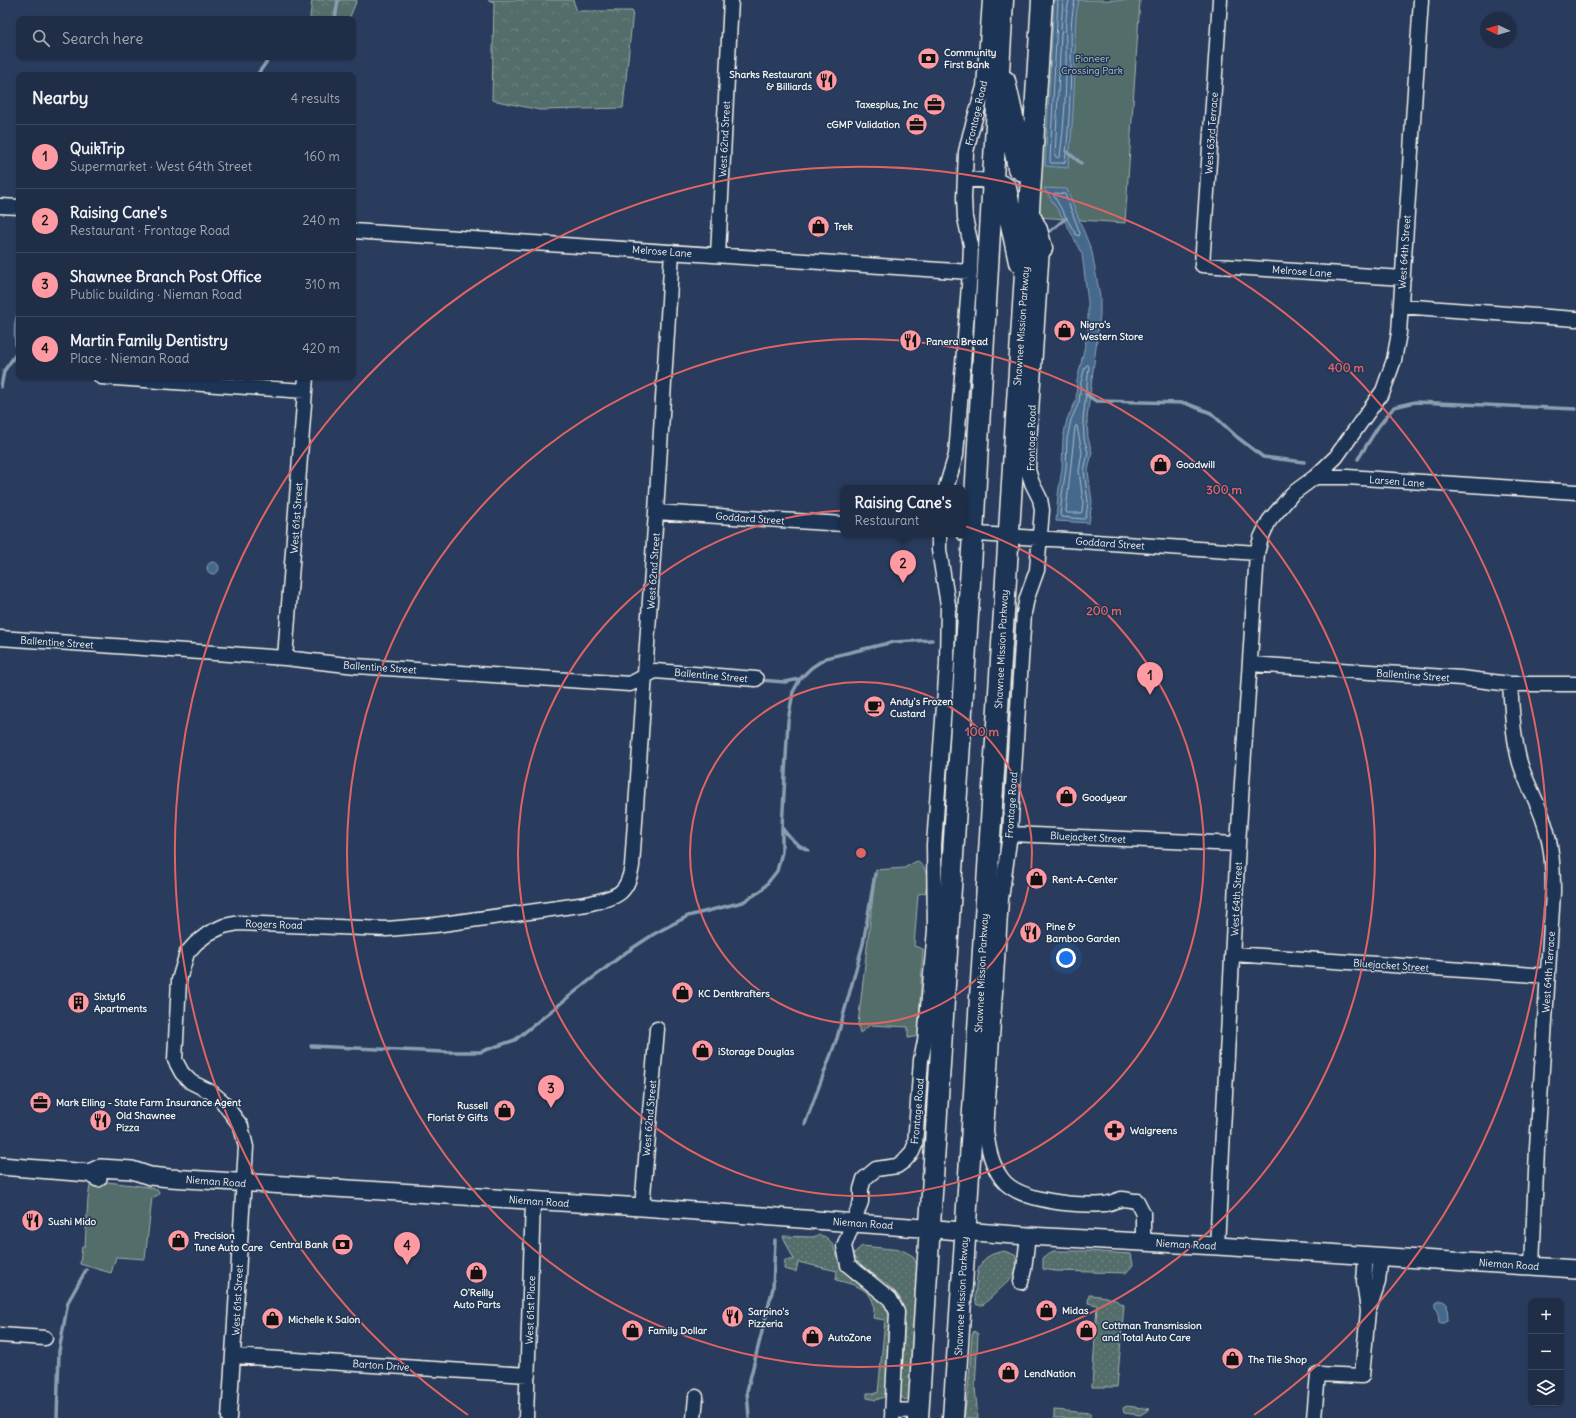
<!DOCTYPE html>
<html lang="en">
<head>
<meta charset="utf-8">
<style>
	:root { --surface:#202d46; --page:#28354d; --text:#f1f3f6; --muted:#a2a8b3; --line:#3d495f; --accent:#ff9aa2 }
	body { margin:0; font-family:Delius,sans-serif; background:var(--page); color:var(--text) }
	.controls { position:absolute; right:12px; bottom:12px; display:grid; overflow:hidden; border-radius:8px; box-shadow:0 1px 3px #0004 }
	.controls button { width:36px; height:36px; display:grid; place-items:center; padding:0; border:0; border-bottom:1px solid var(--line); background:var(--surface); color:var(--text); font:20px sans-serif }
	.compass { position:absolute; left:1480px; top:12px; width:36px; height:36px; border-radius:50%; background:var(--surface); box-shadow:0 1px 3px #0004; rotate:274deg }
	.you { position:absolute; left:1066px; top:958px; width:14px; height:14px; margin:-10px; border:3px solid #fff; border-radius:50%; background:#1a73e8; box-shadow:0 0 0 6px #1a73e833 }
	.badge { display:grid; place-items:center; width:26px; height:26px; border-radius:50%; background:var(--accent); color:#111; font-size:13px; font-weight:700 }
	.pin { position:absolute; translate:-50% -33px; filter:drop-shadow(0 1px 2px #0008) }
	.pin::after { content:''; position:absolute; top:21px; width:14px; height:12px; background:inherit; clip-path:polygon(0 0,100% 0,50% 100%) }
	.popup { position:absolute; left:840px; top:485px; width:126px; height:52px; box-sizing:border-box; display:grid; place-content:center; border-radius:8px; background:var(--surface); filter:drop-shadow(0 1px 3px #0005); font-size:13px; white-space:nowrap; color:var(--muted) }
	.popup b { font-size:15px; color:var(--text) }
	.popup::after { content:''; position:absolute; left:50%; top:100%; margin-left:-8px; border:8px solid transparent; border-top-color:var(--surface) }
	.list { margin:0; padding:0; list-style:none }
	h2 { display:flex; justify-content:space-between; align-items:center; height:52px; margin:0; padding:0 16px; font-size:17px }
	h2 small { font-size:13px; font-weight:400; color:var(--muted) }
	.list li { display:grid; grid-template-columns:26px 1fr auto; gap:12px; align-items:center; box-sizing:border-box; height:64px; padding:0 16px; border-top:1px solid var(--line) }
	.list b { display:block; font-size:15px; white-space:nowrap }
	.list p { margin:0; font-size:13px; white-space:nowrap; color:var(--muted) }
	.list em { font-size:13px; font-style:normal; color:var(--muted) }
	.icon { flex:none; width:22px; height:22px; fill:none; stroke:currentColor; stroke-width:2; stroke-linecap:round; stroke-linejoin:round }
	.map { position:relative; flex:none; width:1576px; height:1418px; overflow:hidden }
	.search { position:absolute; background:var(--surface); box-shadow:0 1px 3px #0004; left:16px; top:16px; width:340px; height:44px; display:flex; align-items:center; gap:10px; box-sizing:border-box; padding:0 14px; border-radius:8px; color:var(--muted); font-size:15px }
	.panel { position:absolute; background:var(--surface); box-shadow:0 1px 3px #0004; left:16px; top:72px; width:340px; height:308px; border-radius:8px }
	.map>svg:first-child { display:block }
	.grass { fill:url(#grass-dots); stroke:#a4afa9 }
	.forest { fill:url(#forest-crowns); stroke:#a4afa9 }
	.park { fill:#536d6a; stroke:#a4afa9 }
	.water { fill:#45698d; stroke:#8b9fb1 }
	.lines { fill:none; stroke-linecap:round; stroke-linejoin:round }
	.shore { stroke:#aebbc4; stroke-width:1 }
	.stream { stroke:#8b9fb1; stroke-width:3.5 }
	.minor-casing { stroke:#f4f1e8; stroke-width:17 }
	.major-casing { stroke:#f4f1e8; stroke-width:20 }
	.highway-casing { stroke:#f4f1e8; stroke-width:23 }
	.minor { stroke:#1d3557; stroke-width:14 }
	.major { stroke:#1d3557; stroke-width:17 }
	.highway { stroke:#1d3557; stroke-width:20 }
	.ring { fill:none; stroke:#df6462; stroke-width:2 }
	.labels { text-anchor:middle; stroke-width:3; stroke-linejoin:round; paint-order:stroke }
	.poi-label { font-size:10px; font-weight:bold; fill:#f4f1e8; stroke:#1d3557; text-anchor:start }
	.park-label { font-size:10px; fill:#bcc3bc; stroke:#1d3557 }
	.street-label { font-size:10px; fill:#f4f1e8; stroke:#1d3557 }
	.centre { fill:#df6462; stroke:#1d3557; stroke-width:2 }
	.ring-label { font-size:12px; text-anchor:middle; font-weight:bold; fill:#df6462; stroke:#1d3557; stroke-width:3; stroke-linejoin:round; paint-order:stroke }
</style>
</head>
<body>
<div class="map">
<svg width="1576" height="1418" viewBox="0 0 1576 1418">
	<defs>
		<pattern id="grass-dots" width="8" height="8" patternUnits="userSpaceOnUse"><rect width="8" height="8" fill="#536d6a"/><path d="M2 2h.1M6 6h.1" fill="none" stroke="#6c827f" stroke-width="1.8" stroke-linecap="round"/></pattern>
		<pattern id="forest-crowns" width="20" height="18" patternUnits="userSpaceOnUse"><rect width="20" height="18" fill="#536d6a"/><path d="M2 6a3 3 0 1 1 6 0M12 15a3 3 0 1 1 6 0" fill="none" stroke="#6c827f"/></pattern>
	</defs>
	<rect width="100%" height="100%" fill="#2a3c5e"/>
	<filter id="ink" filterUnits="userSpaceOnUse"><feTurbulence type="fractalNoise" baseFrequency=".025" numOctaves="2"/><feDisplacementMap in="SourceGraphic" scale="8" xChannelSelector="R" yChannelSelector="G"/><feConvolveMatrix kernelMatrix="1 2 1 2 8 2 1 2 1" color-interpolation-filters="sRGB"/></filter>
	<g filter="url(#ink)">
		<path class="grass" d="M820,1235C838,1239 834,1260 845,1272C860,1290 883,1292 890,1317L886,1392L884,1397L876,1400L867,1398V1393H878L885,1320L873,1318C879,1291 857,1285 836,1280L837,1271L798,1262L796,1272L784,1269L785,1260H794L783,1236L812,1237Z
			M862,1246L902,1250L913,1256L919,1270L911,1396L905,1400L900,1396C901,1376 909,1313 900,1298C888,1280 863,1272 853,1254Z
			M1004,1251L1015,1255L1018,1268L1013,1277L983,1305H977C974,1298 975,1293 976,1286C977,1265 982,1255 1004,1251Z
			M1053,1251H1087L1131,1254L1133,1265L1126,1273L1055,1271L1043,1269V1257Z
			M1089,1295C1103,1296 1112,1297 1124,1305L1117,1387H1092L1097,1305L1088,1303Z
			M974,1331L978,1334L975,1388L978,1418H964L968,1390L972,1335Z
			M1127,1406L1150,1409L1140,1415L1124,1413L1123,1408Z
			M1054,1410L1090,1413V1418H1054Z"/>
		<path class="forest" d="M312,0H357L349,19H311L310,17Z
			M488,0H573L577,11H633L623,108L540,110L492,100L494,2Z"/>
		<path class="park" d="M1052,0H1140L1125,223L1038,217Z
			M917,861C929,870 928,880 925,893L918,894L914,946L923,949L918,1036L908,1038V1027L870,1025L860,1033L858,1024L876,870L904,868Z
			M91,1180L149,1187L159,1191L158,1195L152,1198L145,1259L116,1257L111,1273L80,1264L82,1246H85L88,1198Z"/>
		<path class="water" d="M1054,0H1079C1073,23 1076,44 1075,67C1074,101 1072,134 1068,168L1045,166Z
			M1044,188L1067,189L1092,252L1100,297V315L1087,419L1088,438L1092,452L1088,471L1092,502L1089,523L1056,521L1058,495L1062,468L1063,438L1067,419L1076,401L1077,381L1088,332V302L1082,254L1067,225Z
			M19,310V361L17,360C15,346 11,323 19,310Z
			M207 568a6 6 0 1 1 12 0a6 6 0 1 1-12 0Z
			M1439,1301H1443L1447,1304L1448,1320L1445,1323H1442L1439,1322L1438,1314L1435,1307V1303Z"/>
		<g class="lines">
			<path class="shore" d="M1058,0L1050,161L1051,163H1063L1065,162C1069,130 1070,99 1071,67C1072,44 1069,23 1075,0
				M1063,0L1061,29L1062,31L1061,33L1055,156L1058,158L1060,156C1064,127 1066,97 1066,67C1067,42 1063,25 1069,0
				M1055,193L1065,194L1080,233L1079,236L1076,235L1054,196Z
				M1088,365L1089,367L1083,419L1084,439L1088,452L1084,471L1088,502L1086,517L1084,519L1062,517L1060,515L1062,495L1066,469L1067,439L1071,420L1079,402L1081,382L1085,367Z
				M1077,426L1082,452L1079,471L1083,502L1082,512L1080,513H1067L1066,511L1075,427Z"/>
			<path class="stream" d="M335,19L338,0
				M257,75L270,57
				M1066,151L1081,163
				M1048,233L1066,218
				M1,387L4,371L16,354
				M1086,394L1096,401L1185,403L1211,413L1237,437L1263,457L1304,462
				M1358,459L1378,427L1394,407L1415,402L1576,409
				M759,680L785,682L800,679
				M782,828C789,838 796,845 808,850
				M311,1046L444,1052H480L515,1040L581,987L625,953L654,934L688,916L743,902L762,890L777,871L782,852V828L788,721L793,692L800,679L811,668L826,658L893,642L932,640
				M805,1124L837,1038L863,944L875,874
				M57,1418L59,1351L68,1302L86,1270
				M749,1418L747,1391L773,1288L775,1240"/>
			<defs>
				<path id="minor" d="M1220,0L1202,265L1403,278
					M965,179L992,181
					M0,206L19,207
					M353,231L970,272
					M1042,248L1029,442L1028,470L1032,483L1040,499L1042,510L1037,570L1027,598L1024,613L1010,834L1001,899L986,1130C988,1148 991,1164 1002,1179C1019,1202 1078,1206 1104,1204C1110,1204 1116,1200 1122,1199C1127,1199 1132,1201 1137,1201L1143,1213V1242
					M718,255L731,0
					M1401,306L1576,319
					M101,377L305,391
					M1315,477L1336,457L1383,391L1394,360L1399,333L1421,0
					M946,488L956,455L970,272L971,245L965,218L964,198L966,152L970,135L984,87L990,0
					M656,512L843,524
					M963,533L1257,553
					M0,638L285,658L356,666L630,684L655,671L756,679
					M285,658L306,377
					M1250,664L1461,678L1510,684H1576
					M1510,684C1512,711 1513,737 1520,763C1526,783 1538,802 1544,822C1552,845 1553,868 1553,892L1537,1148L1532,1266
					M1010,834L1238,844
					M1233,954L1548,976
					M642,1207L657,1029
					M1217,1246L1238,844L1257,553L1261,538L1269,521L1292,494L1315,477H1347L1576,492
					M1021,1282L1024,1269L1028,1236
					M1369,1309L1378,1282L1381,1256
					M0,1335L45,1338
					M233,1356L528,1375
					M892,1410L919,1411
					M229,1418L246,1147L241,1126L222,1101L211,1092L191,1082L182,1073L175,1060L179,980L187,953L196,943L209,933L224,926L239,923L387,929L435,925L587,904C615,897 627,897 632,866L656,512L672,252
					M526,1418L533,1201
					M694,1418L696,1397
					M892,1418L897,1312L890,1299L848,1265L844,1246L861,1202V1189L864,1179L876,1169L897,1166L904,1161L912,1152L915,1145L921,1060L925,1041L935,930L934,845L947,664L948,605L939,550V534
					M1314,1418L1318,1374L1362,1376L1368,1311L1364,1281L1366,1255"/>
				<path id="major" d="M0,1166L89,1173L98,1178
					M89,1173L100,1168L132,1170L150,1176L170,1178L642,1207L1028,1236L1217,1246L1576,1269"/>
				<path id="highway" d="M1005,81L1015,126L1014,148L1018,168L1031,176
					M992,181L1006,188L1010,207V220L1019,262
					M1031,218L1037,230L1042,248
					M918,1418L973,534L1003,0
					M953,1418L964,1255L1042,0"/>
			</defs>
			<use href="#minor" class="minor-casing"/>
			<use href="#major" class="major-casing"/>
			<use href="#highway" class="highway-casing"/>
			<use href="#minor" class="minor"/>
			<use href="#major" class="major"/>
			<use href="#highway" class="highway"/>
		</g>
	</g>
	<g class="ring">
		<circle cx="861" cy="853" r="171"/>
		<circle cx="861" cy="853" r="343"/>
		<circle cx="861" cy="853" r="514"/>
		<path d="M468 1415A686 686 0 1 1 1254 1415"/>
	</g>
	<defs>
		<symbol id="bank-disc" viewBox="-11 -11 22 22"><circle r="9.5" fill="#ff9aa2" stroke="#1d3557"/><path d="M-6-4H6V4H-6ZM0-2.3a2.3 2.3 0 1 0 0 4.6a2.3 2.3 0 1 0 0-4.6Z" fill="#111"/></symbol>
		<symbol id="restaurant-disc" viewBox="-11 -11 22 22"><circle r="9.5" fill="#ff9aa2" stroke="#1d3557"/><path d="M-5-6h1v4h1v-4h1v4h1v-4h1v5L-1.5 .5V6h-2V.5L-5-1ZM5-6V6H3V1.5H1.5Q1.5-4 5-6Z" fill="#111"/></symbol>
		<symbol id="office-disc" viewBox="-11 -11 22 22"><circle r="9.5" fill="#ff9aa2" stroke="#1d3557"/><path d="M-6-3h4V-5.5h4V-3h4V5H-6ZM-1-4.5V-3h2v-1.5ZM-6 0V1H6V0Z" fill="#111"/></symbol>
		<symbol id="shop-disc" viewBox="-11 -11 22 22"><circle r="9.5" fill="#ff9aa2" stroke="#1d3557"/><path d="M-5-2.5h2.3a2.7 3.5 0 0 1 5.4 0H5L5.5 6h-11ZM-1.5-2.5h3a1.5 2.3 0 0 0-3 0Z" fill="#111"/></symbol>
		<symbol id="cafe-disc" viewBox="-11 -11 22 22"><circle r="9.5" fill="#ff9aa2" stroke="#1d3557"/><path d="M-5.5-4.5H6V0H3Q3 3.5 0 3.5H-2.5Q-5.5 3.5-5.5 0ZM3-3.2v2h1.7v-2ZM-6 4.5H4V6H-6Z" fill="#111"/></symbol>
		<symbol id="building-disc" viewBox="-11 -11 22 22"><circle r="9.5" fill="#ff9aa2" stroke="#1d3557"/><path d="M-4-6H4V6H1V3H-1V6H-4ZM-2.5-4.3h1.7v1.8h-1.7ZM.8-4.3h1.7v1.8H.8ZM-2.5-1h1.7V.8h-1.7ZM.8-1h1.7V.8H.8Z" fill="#111"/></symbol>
		<symbol id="pharmacy-disc" viewBox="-11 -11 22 22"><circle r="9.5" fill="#ff9aa2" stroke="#1d3557"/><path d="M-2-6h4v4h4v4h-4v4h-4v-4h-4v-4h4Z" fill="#111"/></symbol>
	</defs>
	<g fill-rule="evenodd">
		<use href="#bank-disc" x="916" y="46" width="25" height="25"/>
		<use href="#restaurant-disc" x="814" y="68" width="25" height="25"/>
		<use href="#office-disc" x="922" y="92" width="25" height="25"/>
		<use href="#office-disc" x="904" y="112" width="25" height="25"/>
		<use href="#shop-disc" x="806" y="214" width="25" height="25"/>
		<use href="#shop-disc" x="1052" y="318" width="25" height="25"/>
		<use href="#restaurant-disc" x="898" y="328" width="25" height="25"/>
		<use href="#shop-disc" x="1148" y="452" width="25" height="25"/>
		<use href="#cafe-disc" x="862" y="694" width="25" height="25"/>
		<use href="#shop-disc" x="1054" y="784" width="25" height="25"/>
		<use href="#shop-disc" x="1024" y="866" width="25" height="25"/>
		<use href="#restaurant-disc" x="1018" y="920" width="25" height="25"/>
		<use href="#shop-disc" x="670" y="980" width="25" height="25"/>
		<use href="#building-disc" x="66" y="990" width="25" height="25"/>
		<use href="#shop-disc" x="690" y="1038" width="25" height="25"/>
		<use href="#office-disc" x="28" y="1090" width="25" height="25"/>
		<use href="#shop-disc" x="492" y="1098" width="25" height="25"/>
		<use href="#restaurant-disc" x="88" y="1108" width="25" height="25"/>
		<use href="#pharmacy-disc" x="1102" y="1118" width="25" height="25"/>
		<use href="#restaurant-disc" x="20" y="1208" width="25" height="25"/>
		<use href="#shop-disc" x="166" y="1228" width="25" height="25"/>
		<use href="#bank-disc" x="330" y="1232" width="25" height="25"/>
		<use href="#shop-disc" x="464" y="1260" width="25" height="25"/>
		<use href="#shop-disc" x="1034" y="1298" width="25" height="25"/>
		<use href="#restaurant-disc" x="720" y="1304" width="25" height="25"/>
		<use href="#shop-disc" x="260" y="1306" width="25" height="25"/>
		<use href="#shop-disc" x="620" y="1318" width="25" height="25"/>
		<use href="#shop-disc" x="1074" y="1318" width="25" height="25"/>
		<use href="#shop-disc" x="800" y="1324" width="25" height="25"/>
		<use href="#shop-disc" x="1220" y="1346" width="25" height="25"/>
		<use href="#shop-disc" x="996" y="1360" width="25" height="25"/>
	</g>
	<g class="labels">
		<g class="poi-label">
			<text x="944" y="56">Community<tspan x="944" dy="12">First Bank</tspan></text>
			<text x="812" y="78" text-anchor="end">Sharks Restaurant<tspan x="812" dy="12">&amp; Billiards</tspan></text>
			<text x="918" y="108" text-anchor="end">Taxesplus, Inc</text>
			<text x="900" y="128" text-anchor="end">cGMP Validation</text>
			<text x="834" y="230">Trek</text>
			<text x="1080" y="328">Nigro's<tspan x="1080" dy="12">Western Store</tspan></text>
			<text x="926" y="345">Panera Bread</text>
			<text x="1176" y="468">Goodwill</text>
			<text x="890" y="705">Andy's Frozen<tspan x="890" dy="12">Custard</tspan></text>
			<text x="1082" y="801">Goodyear</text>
			<text x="1052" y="883">Rent-A-Center</text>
			<text x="1046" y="930">Pine &amp;<tspan x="1046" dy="12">Bamboo Garden</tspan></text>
			<text x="698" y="997">KC Dentkrafters</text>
			<text x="94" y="1000">Sixty16<tspan x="94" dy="12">Apartments</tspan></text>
			<text x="718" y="1055">iStorage Douglas</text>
			<text x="56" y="1106">Mark Elling - State Farm Insurance Agent</text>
			<text x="488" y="1109" text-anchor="end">Russell<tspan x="488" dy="12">Florist &amp; Gifts</tspan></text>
			<text x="116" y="1119">Old Shawnee<tspan x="116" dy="12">Pizza</tspan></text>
			<text x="1130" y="1134">Walgreens</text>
			<text x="48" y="1225">Sushi Mido</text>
			<text x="194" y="1239">Precision<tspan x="194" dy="12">Tune Auto Care</tspan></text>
			<text x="328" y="1248" text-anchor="end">Central Bank</text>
			<text x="477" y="1296" text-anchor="middle">O'Reilly<tspan x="477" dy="12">Auto Parts</tspan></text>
			<text x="1062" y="1314">Midas</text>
			<text x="748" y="1315">Sarpino's<tspan x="748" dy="12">Pizzeria</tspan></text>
			<text x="288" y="1323">Michelle K Salon</text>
			<text x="1102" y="1329">Cottman Transmission<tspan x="1102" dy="12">and Total Auto Care</tspan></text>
			<text x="648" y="1334">Family Dollar</text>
			<text x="828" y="1341">AutoZone</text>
			<text x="1248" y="1363">The Tile Shop</text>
			<text x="1024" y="1377">LendNation</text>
		</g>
		<g class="park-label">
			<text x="1092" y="62">Pioneer<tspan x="1092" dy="12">Crossing Park</tspan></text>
		</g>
		<g class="street-label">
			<text transform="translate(976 113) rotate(-77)" y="4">Frontage Road</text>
			<text transform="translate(1211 133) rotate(-86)" y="4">West 63rd Terrace</text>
			<text transform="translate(724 139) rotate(-87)" y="4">West 62nd Street</text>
			<text transform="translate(662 251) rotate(4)" y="4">Melrose Lane</text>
			<text transform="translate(1404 252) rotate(-86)" y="4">West 64th Street</text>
			<text transform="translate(1302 271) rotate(4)" y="4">Melrose Lane</text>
			<text transform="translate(1021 326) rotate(-86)" y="4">Shawnee Mission Parkway</text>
			<text transform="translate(1031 438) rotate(-89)" y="4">Frontage Road</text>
			<text transform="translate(1397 481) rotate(4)" y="4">Larsen Lane</text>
			<text transform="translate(296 518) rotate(-86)" y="4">West 61st Street</text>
			<text transform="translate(750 518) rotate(4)" y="4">Goddard Street</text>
			<text transform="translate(1110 543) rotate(4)" y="4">Goddard Street</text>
			<text transform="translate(653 571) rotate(-86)" y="4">West 62nd Street</text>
			<text transform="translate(57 642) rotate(4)" y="4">Ballentine Street</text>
			<text transform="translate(1001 649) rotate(-87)" y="4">Shawnee Mission Parkway</text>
			<text transform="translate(380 667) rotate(4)" y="4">Ballentine Street</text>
			<text transform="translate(711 675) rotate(5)" y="4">Ballentine Street</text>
			<text transform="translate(1413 675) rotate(4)" y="4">Ballentine Street</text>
			<text transform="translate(1011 805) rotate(-86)" y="4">Frontage Road</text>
			<text transform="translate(1088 837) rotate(3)" y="4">Bluejacket Street</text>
			<text transform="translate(1236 899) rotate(-87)" y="4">West 64th Street</text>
			<text transform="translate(274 924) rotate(2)" y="4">Rogers Road</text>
			<text transform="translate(1391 965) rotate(4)" y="4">Bluejacket Street</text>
			<text transform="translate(1548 972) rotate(-86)" y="4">West 64th Terrace</text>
			<text transform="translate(981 973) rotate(-87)" y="4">Shawnee Mission Parkway</text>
			<text transform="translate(917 1111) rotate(-85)" y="4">Frontage Road</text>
			<text transform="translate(649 1118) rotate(-85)" y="4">West 62nd Street</text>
			<text transform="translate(216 1181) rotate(4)" y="4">Nieman Road</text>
			<text transform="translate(539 1201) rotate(4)" y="4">Nieman Road</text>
			<text transform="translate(863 1223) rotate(4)" y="4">Nieman Road</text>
			<text transform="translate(1186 1244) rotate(3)" y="4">Nieman Road</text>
			<text transform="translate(1509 1264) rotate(4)" y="4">Nieman Road</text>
			<text transform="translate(961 1296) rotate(-87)" y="4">Shawnee Mission Parkway</text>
			<text transform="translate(237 1300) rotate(-87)" y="4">West 61st Street</text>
			<text transform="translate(530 1310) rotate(-88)" y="4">West 61st Place</text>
			<text transform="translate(381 1365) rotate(4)" y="4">Barton Drive</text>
		</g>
	</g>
	<circle cx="861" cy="853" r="6" class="centre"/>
	<g class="ring-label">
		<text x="1346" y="372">400 m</text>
		<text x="1224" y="494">300 m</text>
		<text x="1104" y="615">200 m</text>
		<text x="982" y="736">100 m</text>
	</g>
</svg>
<div class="controls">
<button>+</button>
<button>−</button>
<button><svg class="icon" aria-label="layers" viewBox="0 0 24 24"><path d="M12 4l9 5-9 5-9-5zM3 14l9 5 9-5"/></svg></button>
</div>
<svg class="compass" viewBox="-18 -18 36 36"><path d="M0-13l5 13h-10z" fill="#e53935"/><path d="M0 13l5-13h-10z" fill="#a2a8b3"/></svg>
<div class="you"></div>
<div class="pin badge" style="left:1150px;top:695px">1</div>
<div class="pin badge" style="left:903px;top:583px">2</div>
<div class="popup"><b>Raising Cane's</b>Restaurant</div>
<div class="pin badge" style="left:551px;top:1108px">3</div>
<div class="pin badge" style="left:407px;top:1265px">4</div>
<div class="search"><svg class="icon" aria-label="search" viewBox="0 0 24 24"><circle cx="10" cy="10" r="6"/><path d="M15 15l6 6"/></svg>Search here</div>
<section class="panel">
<h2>Nearby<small>4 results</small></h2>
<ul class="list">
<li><span class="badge">1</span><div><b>QuikTrip</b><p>Supermarket · West 64th Street</p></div><em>160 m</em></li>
<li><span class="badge">2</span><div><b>Raising Cane's</b><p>Restaurant · Frontage Road</p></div><em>240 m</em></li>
<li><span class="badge">3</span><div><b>Shawnee Branch Post Office</b><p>Public building · Nieman Road</p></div><em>310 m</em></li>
<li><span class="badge">4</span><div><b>Martin Family Dentistry</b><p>Place · Nieman Road</p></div><em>420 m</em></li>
</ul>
</section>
</div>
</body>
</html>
